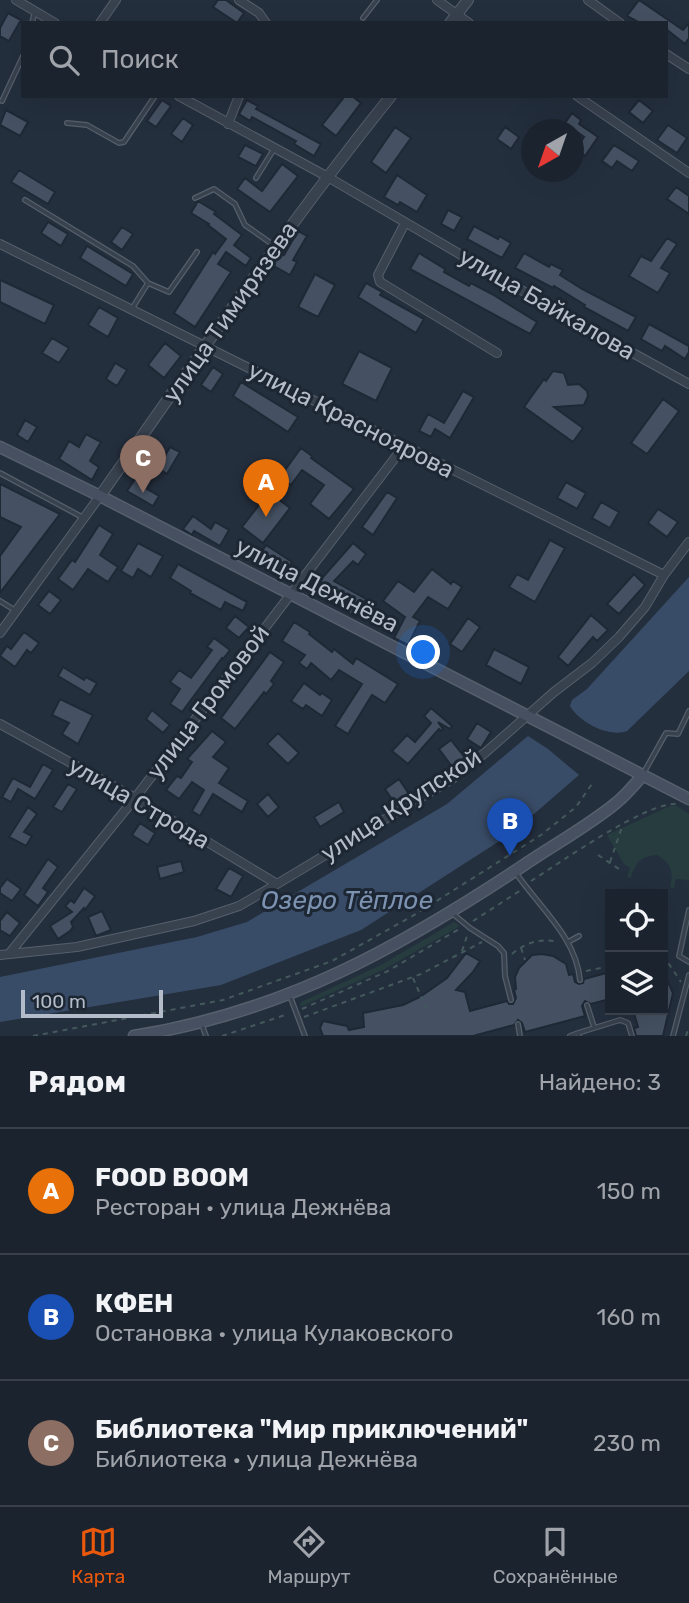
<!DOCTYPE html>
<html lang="ru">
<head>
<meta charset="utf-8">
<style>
	:root { --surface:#1b232e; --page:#282f3a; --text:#f1f3f6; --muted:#a0a4aa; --line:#39404a; --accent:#ea580c }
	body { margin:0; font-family:Rubik,sans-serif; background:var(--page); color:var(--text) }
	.controls { position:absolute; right:21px; bottom:21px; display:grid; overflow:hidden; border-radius:0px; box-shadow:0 7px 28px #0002 }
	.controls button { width:63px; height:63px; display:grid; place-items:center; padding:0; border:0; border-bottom:2px solid var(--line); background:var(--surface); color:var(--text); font:35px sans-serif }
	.compass { position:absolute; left:521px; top:119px; width:63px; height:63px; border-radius:50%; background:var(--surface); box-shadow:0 7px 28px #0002; rotate:220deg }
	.scale { position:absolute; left:21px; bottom:18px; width:142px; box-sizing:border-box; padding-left:7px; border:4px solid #b4bcc9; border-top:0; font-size:19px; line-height:24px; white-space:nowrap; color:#b4bcc9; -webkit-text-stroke:5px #1d2633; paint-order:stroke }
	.you { position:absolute; left:424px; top:653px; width:24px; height:24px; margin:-18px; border:5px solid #fff; border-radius:50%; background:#1a73e8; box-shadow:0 0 0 10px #1a73e833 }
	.badge { display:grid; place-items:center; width:46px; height:46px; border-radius:50%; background:var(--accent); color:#fff; font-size:23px; font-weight:700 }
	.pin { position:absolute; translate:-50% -58px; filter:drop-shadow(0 2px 4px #0008) }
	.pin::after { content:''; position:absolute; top:37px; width:24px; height:21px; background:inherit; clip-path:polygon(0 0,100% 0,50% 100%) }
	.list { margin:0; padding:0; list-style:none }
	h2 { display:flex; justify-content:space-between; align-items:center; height:91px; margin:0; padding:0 28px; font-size:30px }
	h2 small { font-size:23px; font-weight:400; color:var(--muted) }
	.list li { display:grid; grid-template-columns:46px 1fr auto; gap:21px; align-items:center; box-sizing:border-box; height:126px; padding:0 28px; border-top:2px solid var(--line) }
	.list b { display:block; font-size:26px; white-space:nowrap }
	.list p { margin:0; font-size:23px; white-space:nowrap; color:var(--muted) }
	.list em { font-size:23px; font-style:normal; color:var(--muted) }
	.icon { flex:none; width:38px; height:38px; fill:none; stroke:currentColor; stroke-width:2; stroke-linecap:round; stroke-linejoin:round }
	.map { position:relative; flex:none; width:689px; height:1036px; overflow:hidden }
	.search { position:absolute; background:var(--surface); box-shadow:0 7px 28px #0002; left:21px; right:21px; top:21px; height:77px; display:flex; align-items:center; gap:18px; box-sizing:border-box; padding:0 24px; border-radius:0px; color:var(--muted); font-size:26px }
	.sheet { height:469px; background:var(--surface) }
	nav { display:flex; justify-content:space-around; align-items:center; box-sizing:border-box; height:98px; border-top:2px solid var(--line); background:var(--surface); font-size:19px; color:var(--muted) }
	nav a { display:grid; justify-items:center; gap:4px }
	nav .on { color:var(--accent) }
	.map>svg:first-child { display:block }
	.green { fill:#263c3f }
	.water { fill:#394c67 }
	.building { fill:#455162; stroke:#1f2835; stroke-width:2 }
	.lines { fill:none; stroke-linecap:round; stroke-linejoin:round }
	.service-casing { stroke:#565f6c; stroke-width:6 }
	.minor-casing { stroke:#565f6c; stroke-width:10 }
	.tertiary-casing { stroke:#565f6c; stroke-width:12 }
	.secondary-casing { stroke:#565f6c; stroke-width:13 }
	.path { stroke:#44595c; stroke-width:2; stroke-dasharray:5 5; stroke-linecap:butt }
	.service { stroke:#38414e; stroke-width:3.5 }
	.minor { stroke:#38414e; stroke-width:8 }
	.tertiary { stroke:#38414e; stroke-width:10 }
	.secondary { stroke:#465061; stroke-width:10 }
	.labels { text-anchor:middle; stroke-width:6; stroke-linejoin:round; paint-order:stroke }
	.street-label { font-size:24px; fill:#b4bcc9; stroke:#1d2633 }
	.water-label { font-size:26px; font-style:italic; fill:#7c92b1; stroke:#1d2633 }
</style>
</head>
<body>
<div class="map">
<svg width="689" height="1036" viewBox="0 0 689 1036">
	<rect width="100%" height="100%" fill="#242f3e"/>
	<path class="green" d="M670,806H677L689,814V880L676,879L674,888L670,887C674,872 671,863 657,855C641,856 635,863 631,878L627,877L630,868L624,864L607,835Z
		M454,922L460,926L383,970L300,1007L301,1002L381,965Z"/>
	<path class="water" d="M689,577V671L627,731C609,738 579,722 570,706L572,700L587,689Z
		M528,736L548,749L579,775L512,833L361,930L221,985L0,1022V977L197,937L247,922L447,804Z"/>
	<path class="building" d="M218,0H226L244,13L237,23L213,7Z
		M639,0L683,30L689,23V38L685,44L666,29V23H640L627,16Z
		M8,13L21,20L9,41L0,36V28Z
		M345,96H352L361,103L336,136L322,125Z
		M162,100L171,106L156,127L147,121Z
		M247,100L258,106L256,109L321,144L314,156L294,144L296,141L252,117L250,121L239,114Z
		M639,100L653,111L643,123L629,112Z
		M6,110L28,122L20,136L0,125Z
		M572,113L581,120L579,124L598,137L585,156L576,149L584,137L565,123Z
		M183,118L193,125L182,142L171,134Z
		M668,125L687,138L677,153L657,140Z
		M395,127L411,138L386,173L371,162Z
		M505,127L519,137L511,149L497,139Z
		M245,145L263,154L256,166L238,157Z
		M614,145L639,161L632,171L617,161L612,168L602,161Z
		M282,164L298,176L270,212L237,189L245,178L262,191Z
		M19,170L55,192L48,204L11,182Z
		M397,175L427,195L417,212L400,202L398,205L384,197Z
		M676,187L689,196V214L667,199Z
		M198,201L216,212L214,214L242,235L234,245L251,258L246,266L226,252L218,264L231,272L195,327L174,313L213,252L215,254L226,239L208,225L209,224L191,213Z
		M448,210L462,217L454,231L441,224Z
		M48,222L68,234L61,246L41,233Z
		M474,226L498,239L499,236L511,243L502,258L467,239Z
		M122,227L133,234L122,250L111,242Z
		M298,231L307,236L293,260L297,262L290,275L272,265L281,253L284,255Z
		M667,238L677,244L661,268L670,273L658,293L629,276L641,256L651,261Z
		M87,246L133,274L126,286L80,258Z
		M419,253L445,269L444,272L469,286L471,283L492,294L537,322L530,334L410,269Z
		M524,253L549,267L551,264L563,270L560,275L582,289L636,317L628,331L584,307L585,305L554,286L553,288L515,268Z
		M315,274L335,285L318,317L298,307Z
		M0,280L54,305L45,324L0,302Z
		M366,283L382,292L380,295L424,319L416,333L358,297Z
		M99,307L118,318L108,337L88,325Z
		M649,324L689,346V352L685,359L665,346L662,351L641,339Z
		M52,338L69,348L59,363L42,353Z
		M165,343L181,356L164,378L148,365Z
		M359,351L392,368L376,401L342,384Z
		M115,363L127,370L117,386L106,379Z
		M213,367L223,374L211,392L201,385Z
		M553,371L564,373L568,385L579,384L587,391L588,396L584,405L554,407L583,428L573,442L524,407L544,379L546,381Z
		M241,382L298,417L288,432L233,396Z
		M463,391L474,397L450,438L435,429L431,437L419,431L428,414L444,423Z
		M663,399L679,411L647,454L631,443Z
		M25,420L37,427L28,442L17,435Z
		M86,434L101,442L90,461L99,467L92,480L59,459L69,441L79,447Z
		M170,447L180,452L167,474L158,468Z
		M301,448L312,456L311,458L354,489L329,519L310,504L324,485L302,470L291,485L280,477Z
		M143,467L156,474L147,489L159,496L153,506L127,491Z
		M566,482L586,493L577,509L557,498Z
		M0,484L60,514L0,593V556L21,527L0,517Z
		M269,492L290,508L263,543L242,527Z
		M387,492L397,498L373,535L362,527Z
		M601,502L619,512L610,528L592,518Z
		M658,509L678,522L667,537L648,523Z
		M193,516L211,529L215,522L229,530L220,546L194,531L192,535L183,529Z
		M99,525L113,534L100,555L118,567L108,582L88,569L73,590L58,579L72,560L75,562Z
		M550,540L565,548L535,602L509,587L517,574L528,580Z
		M138,543L163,556L151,577L138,569L133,578L121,571Z
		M353,543L366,554L358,565L353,561L334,581L366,599L356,617L314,593L323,577Z
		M266,545L292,562L283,575L257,559Z
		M178,564L247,602L243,611L225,602L221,610L190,593L191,591L170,578Z
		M432,569L451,584L453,581L462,587L448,609L428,597L413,617L420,621L408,645L394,638L405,617L383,601L398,581L414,592Z
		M634,574L645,585L619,614L607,604Z
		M49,591L61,600L50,614L38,605Z
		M591,615L608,630L597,641L593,637L568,666L558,657Z
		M235,616L249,627L239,638L226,628Z
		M468,618L480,627L462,652L450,644Z
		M294,622L310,632L309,634L332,652L334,649L353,664L356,658L398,684L385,703L372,695L348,734L335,726L362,684L339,670L331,680L311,663L307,669L299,663L305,655L282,641Z
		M24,632L39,643L31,653L27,650L15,667L0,656L7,646L11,649Z
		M214,638L230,650L223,659L222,658L182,712L170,704L180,689L170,682L179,670L191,678L212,650L207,647Z
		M494,649L529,667L521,684L486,665Z
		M270,652L284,662L271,681L274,684L266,694L264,692L235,729L221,718Z
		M63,667L84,680L86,677L97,683L90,695L58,676Z
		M304,683L320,695L322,693L332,700L322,716L306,705L303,709L291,701Z
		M60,699L93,715L78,744L62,734L69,723L52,715Z
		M431,708L452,726L450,729L438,722L443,729L441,731L439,729L408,764L392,751L407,735L415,742L431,723L424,716Z
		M152,710L170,725L163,733L146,719Z
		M477,723L491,732L481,748L467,739Z
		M212,731L226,742L213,757L229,768L219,783L248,801L242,812L213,794L200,816L192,811L204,790L192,782L179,799L166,790L177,776L181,778L192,762L187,759Z
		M278,733L299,753L288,764L267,744Z
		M451,740L466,759L453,768L439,749Z
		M43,764L53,770L35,799L18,789L11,802L2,797L13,778L30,787Z
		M399,779L409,794L395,804L385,789Z
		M68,784L77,789L62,812L53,807Z
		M268,794L279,807L268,817L257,804Z
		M339,802L344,812L320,827L314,817Z
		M28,807L37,814L24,832L32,836L26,846L9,837Z
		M140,823L155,833L148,845L132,835Z
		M48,859L58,867L43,888L48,892L38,906L24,895Z
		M181,861L184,872L160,879L157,867Z
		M229,868L243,876L231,897L216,889Z
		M7,879L21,889L12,901L0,893V888Z
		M84,888L95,896L85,910L84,908L71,922L73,927L70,931L58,939L50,926L72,912L65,906L71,900L74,903Z
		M102,911L111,930L96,936L88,917Z
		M7,912L20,923L10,936L0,930V921Z
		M466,953L480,961L473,972L456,990L465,992L470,1011L507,1001L509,1004H513L516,998L514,990L516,989L515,977L519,968L532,955L542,954L553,956L566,964L569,975L573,974L575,982L579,984L583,983L584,979L610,972V999L591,1004L585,1001L582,1006L585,1016L525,1032L522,1023L518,1020L514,1025L473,1036H323L320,1028L323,1021L347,1026L349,1030L364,1027L363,1013L403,1005L420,997L447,978Z
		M663,971L673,993L663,1036H636L634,1028L638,1027L633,1010H663Z"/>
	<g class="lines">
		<defs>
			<path id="service" d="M363,18L377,0
				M32,23L35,11
				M2,101L23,56
				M67,123L87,125L119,143L124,142L155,96
				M256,178L274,149
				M195,198L214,189L235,204L245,225L275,246
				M25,200L133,266L148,283L133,307
				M148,283L169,292L197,252
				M0,473L82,517
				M0,601L16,611
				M643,774L666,733L678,734L689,711
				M516,873C539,907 576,937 580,980
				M689,910L679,956L689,962
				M452,913L470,928L498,946L504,953L505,976L511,1000
				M568,942L579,936
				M290,996L305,1036
				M587,1005L594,1027
				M518,1024L520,1036
				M202,1025L206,1036
				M578,1033L620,1020L628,1023L632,1036
				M570,1036L578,1033L579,1036
				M673,1036L689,975"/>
			<path id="minor" d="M16,0L55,23
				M239,0L259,13L266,23
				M437,0L469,23
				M588,0L620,23
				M100,23L116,0
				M666,54L689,69
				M179,96L326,176L564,315L689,384
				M577,96L689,173
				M228,124L239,96
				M405,223L378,275L380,282L497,353
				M0,244L664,575
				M0,633L100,496
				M0,724L135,798L277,884
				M9,954L135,798L404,446
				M0,955L77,947L194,921L239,906L277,884L452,779L486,752L554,692L592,663L619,637L645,607L664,575L689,542"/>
			<path id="tertiary" d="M450,23L468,0
				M100,496C195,361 287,225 391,96"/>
			<path id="secondary" d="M0,447L100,496L689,799
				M134,1036C284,1012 399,948 524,865C552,846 591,824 616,803C626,795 634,785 642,776"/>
		</defs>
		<use href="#service" class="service-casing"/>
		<use href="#minor" class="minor-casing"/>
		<use href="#tertiary" class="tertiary-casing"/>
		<use href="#secondary" class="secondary-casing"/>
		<path class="path" d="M598,855L622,871
			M610,862L622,827
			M531,881C560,863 644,803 676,804
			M473,921L521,890
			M521,948L525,960
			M462,951L468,933
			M512,954C526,942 541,938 558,942
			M663,955L681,982
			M586,971L610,966
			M413,978L426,1008
			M302,1009L388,971L459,929
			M304,1017L421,974L482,942
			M33,1036L223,1000L332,961L416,914L541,835L576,807L594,781
			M222,1036L288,1014
			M686,1036L689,1027"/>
		<use href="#service" class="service"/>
		<use href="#minor" class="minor"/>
		<use href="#tertiary" class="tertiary"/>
		<use href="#secondary" class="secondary"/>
	</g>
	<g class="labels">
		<g class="street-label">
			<text transform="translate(547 304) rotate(30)" y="8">улица Байкалова</text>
			<text transform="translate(230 312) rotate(-55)" y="8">улица Тимирязева</text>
			<text transform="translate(351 420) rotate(27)" y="8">улица Красноярова</text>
			<text transform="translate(317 585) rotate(27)" y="8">улица Дежнёва</text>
			<text transform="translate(208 702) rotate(-53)" y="8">улица Громовой</text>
			<text transform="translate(139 803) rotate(30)" y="8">улица Строда</text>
			<text transform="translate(401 805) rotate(-33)" y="8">улица Крупской</text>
		</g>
		<g class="water-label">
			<text x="347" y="909">Озеро Тёплое</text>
		</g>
	</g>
</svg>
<div class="controls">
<button><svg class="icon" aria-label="locate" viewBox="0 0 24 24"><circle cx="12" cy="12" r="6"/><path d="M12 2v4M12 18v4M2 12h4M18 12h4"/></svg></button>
<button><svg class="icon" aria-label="layers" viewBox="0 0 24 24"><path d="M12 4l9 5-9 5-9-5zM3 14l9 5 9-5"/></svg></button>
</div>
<svg class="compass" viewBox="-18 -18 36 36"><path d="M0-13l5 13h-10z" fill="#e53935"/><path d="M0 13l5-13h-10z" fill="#a0a4aa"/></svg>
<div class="scale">100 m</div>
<div class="you"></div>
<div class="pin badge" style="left:266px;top:517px;background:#e8710a">A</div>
<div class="pin badge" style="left:510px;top:856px;background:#1a4fb4">B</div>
<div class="pin badge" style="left:143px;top:493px;background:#8d6e63">C</div>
<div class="search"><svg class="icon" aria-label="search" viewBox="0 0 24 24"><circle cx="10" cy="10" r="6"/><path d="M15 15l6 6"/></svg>Поиск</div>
</div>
<section class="sheet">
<h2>Рядом<small>Найдено: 3</small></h2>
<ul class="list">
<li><span class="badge" style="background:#e8710a">A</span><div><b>FOOD BOOM</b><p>Ресторан · улица Дежнёва</p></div><em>150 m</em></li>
<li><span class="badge" style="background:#1a4fb4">B</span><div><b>КФЕН</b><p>Остановка · улица Кулаковского</p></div><em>160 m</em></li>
<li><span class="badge" style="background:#8d6e63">C</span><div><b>Библиотека &quot;Мир приключений&quot;</b><p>Библиотека · улица Дежнёва</p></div><em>230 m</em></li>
</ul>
</section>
<nav>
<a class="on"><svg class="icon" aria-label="map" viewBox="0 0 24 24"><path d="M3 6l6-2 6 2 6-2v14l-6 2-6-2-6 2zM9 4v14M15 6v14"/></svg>Карта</a>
<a><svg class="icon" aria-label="directions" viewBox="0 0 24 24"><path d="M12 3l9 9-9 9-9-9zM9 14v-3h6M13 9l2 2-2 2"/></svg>Маршрут</a>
<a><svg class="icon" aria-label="saved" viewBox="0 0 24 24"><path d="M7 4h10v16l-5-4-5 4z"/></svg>Сохранённые</a>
</nav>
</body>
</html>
